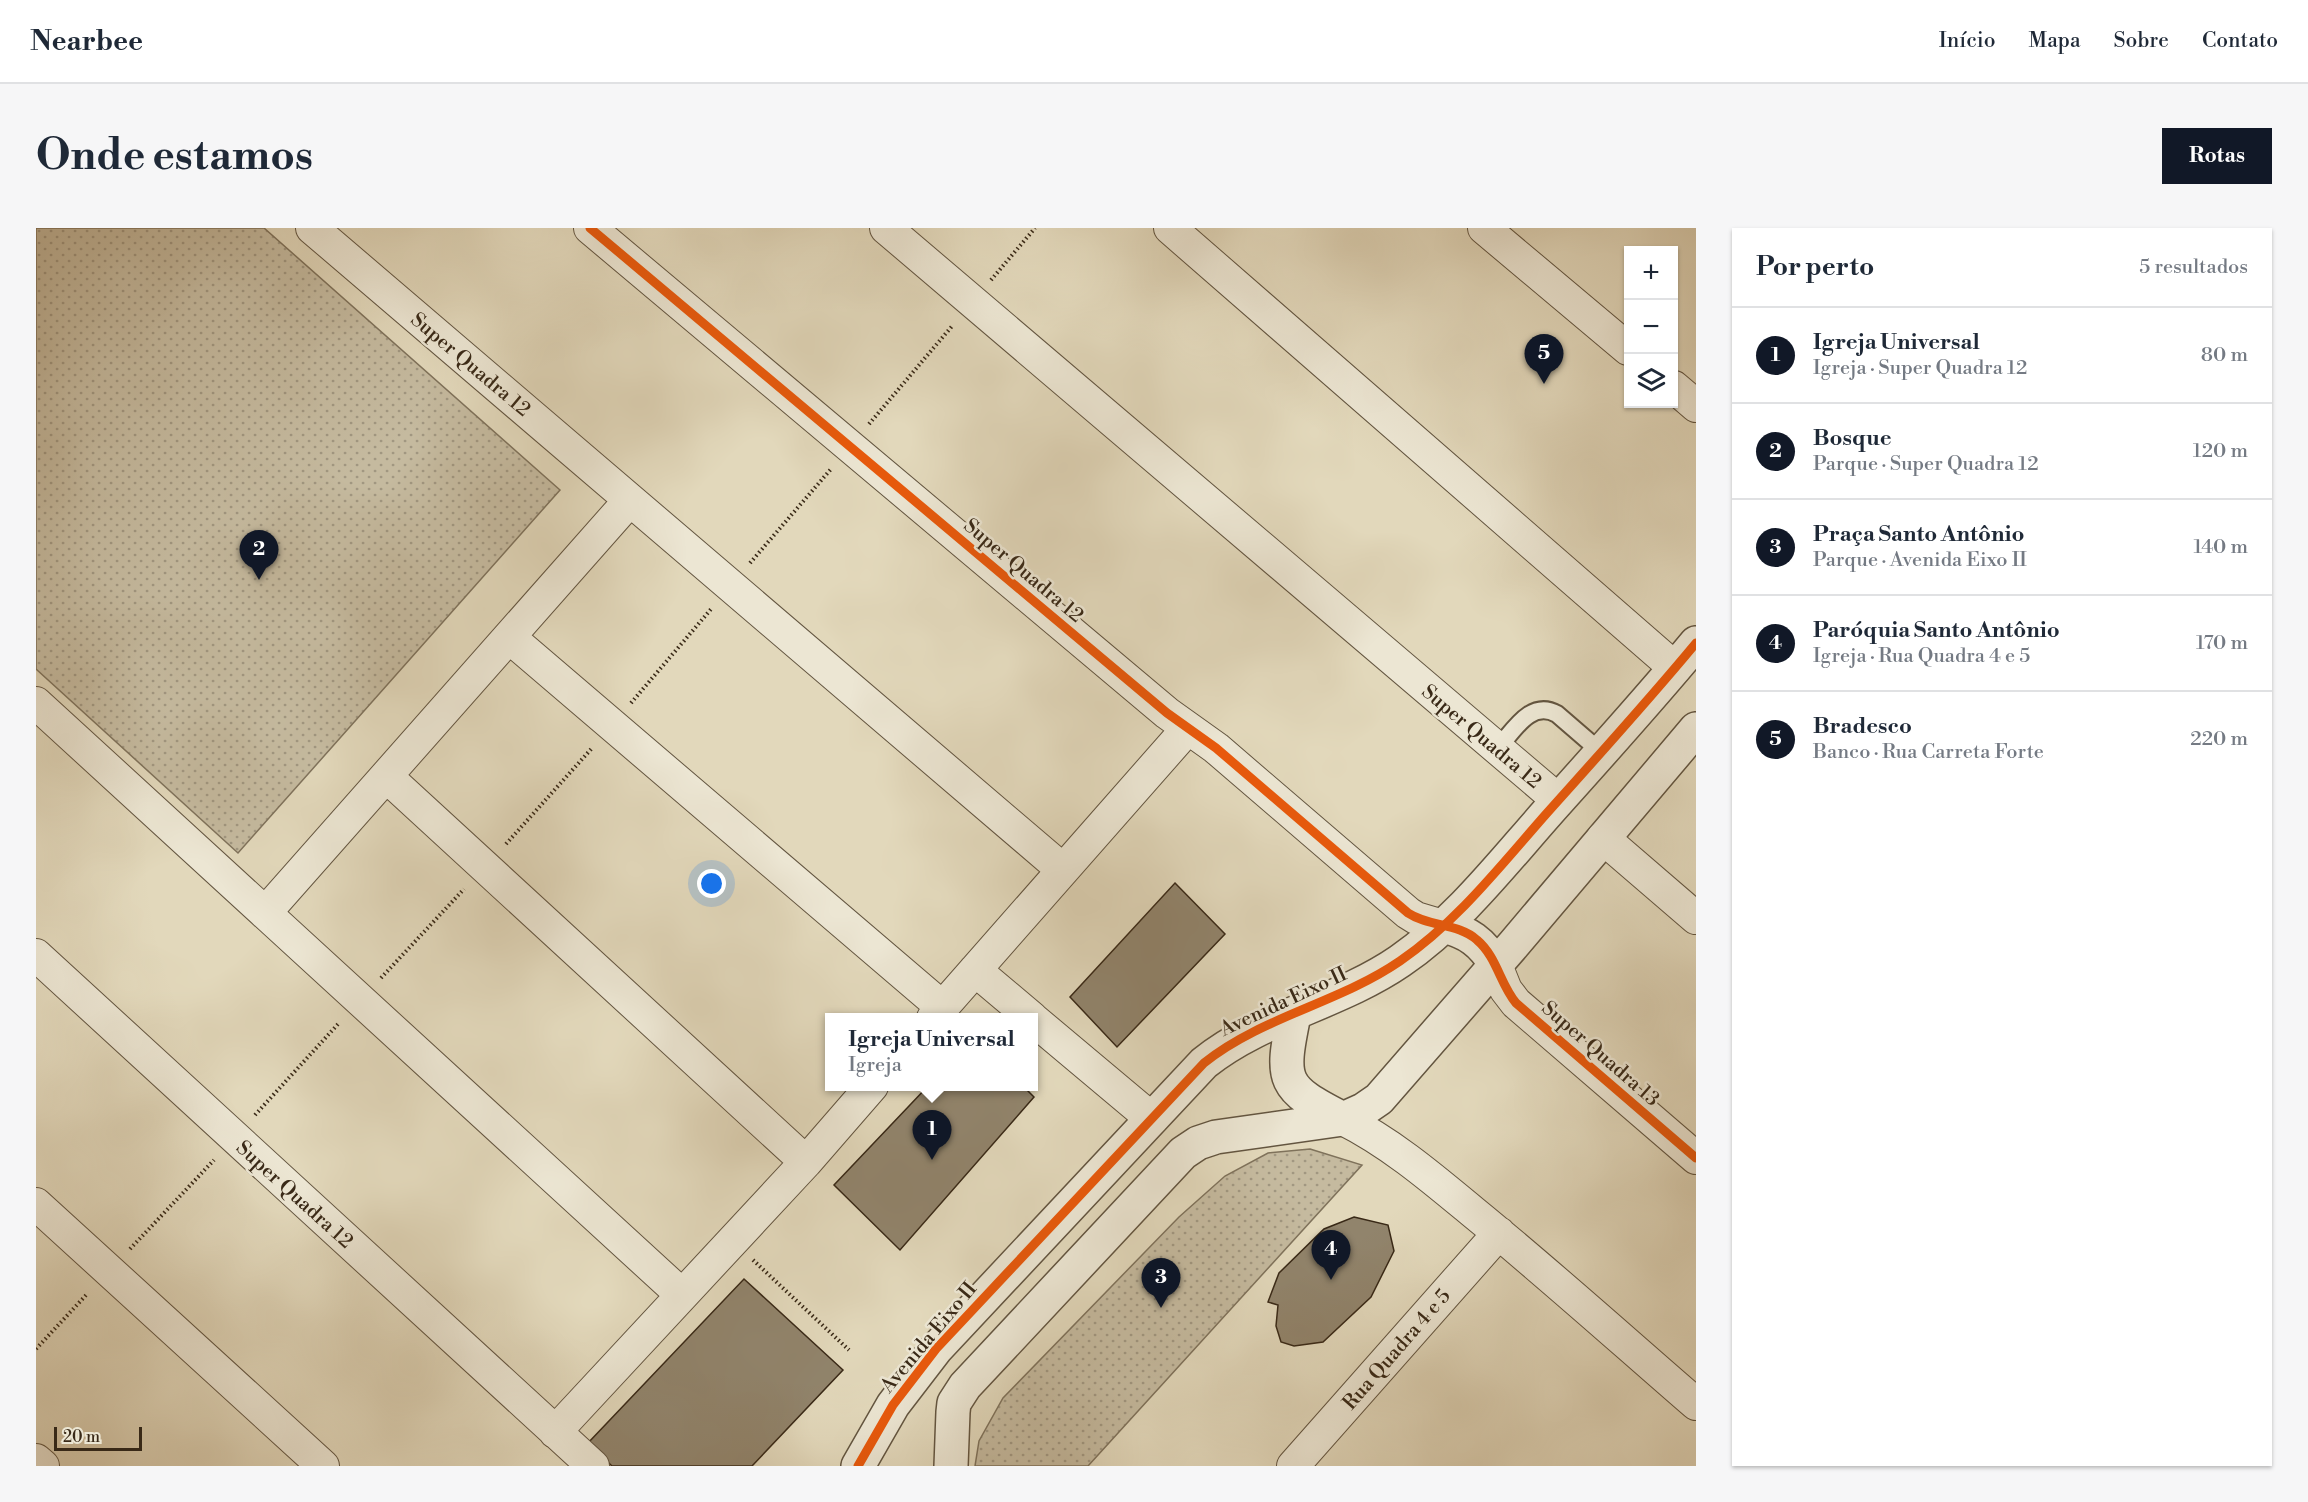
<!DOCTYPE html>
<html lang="pt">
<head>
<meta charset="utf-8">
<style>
	:root { --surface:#fff; --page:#f6f6f7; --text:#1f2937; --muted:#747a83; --line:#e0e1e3; --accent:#111827 }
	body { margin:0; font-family:"Libre Bodoni",serif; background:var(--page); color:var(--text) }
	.controls { position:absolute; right:18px; top:18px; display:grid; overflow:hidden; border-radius:0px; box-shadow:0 2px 4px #0004 }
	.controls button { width:54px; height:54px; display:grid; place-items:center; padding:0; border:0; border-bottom:2px solid var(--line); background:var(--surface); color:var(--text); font:30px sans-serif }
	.scale { position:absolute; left:18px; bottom:15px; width:88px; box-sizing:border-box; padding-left:6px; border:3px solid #392917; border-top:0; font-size:16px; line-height:21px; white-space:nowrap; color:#392917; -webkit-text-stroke:4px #ece6d3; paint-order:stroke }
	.you { position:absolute; left:676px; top:656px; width:21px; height:21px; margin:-15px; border:4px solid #fff; border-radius:50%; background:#1a73e8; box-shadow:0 0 0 9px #1a73e833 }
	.badge { display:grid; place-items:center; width:39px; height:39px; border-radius:50%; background:var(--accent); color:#fff; font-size:20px; font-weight:700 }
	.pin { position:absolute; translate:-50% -50px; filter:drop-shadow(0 2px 3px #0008) }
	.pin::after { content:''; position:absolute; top:32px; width:21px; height:18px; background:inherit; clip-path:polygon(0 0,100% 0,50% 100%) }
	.popup { position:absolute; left:789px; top:785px; width:213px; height:78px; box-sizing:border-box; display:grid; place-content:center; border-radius:0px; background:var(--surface); filter:drop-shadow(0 2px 4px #0005); font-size:20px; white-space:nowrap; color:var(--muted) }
	.popup b { font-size:22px; color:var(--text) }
	.popup::after { content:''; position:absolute; left:50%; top:100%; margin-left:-12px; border:12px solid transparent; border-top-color:var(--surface) }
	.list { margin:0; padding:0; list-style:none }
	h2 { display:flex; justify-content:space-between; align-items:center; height:78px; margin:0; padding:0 24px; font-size:26px }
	h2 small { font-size:20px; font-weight:400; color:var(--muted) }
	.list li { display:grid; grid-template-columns:39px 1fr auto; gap:18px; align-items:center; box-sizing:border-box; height:96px; padding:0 24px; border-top:2px solid var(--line) }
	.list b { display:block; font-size:22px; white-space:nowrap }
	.list p { margin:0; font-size:20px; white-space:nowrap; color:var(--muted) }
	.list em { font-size:20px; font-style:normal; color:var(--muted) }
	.icon { flex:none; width:33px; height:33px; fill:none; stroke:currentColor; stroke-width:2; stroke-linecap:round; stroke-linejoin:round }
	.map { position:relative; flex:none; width:1660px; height:1238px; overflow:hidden; border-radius:0px }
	header { display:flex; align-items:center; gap:36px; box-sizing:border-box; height:84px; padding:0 30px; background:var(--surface); border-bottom:2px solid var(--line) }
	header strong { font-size:28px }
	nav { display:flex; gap:33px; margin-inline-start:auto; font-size:21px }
	.intro { display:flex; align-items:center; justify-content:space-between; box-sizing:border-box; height:144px; padding:0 36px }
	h1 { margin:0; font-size:42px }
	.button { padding:15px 27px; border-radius:0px; background:var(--accent); color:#fff; font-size:21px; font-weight:700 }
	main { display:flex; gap:36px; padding:0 36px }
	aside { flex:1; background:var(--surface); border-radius:0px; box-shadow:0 2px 4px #0004 }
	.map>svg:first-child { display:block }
	.park { fill:url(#park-dots); stroke:#7f725b; stroke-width:1.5 }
	.building { fill:#91846c; stroke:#392917; stroke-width:1.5 }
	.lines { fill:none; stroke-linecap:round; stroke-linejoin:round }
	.service-casing { stroke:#635540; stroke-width:20 }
	.minor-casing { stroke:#635540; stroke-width:34 }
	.tertiary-casing { stroke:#635540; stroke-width:36 }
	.path { stroke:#392917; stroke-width:4; stroke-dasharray:1.5 3; stroke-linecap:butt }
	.service { stroke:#ece6d3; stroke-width:16 }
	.minor { stroke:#ece6d3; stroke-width:32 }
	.tertiary { stroke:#ece6d3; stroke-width:33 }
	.cycleway-casing { stroke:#ece6d3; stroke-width:13 }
	.cycleway { stroke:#e8590c; stroke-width:9 }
	.labels { text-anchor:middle; stroke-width:5; stroke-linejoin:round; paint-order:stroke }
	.street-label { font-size:20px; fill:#392917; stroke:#ece6d3 }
</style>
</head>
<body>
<header>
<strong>Nearbee</strong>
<nav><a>Início</a><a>Mapa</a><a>Sobre</a><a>Contato</a></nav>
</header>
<div class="intro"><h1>Onde estamos</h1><a class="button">Rotas</a></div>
<main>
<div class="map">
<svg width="1660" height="1238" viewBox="0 0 1660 1238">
	<defs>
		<pattern id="park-dots" width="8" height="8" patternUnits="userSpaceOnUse" patternTransform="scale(1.5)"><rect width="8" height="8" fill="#c5ba9f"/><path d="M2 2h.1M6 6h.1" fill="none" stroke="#a19781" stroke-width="1.8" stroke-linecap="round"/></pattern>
	</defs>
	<rect width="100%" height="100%" fill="#e2d8bb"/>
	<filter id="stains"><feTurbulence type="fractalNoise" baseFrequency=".00333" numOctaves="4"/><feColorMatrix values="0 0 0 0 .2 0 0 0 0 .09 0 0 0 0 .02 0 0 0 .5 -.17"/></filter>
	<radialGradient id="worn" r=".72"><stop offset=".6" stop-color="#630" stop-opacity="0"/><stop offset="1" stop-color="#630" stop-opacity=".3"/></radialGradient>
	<path class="park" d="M0,0H228L524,262L202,625L0,441Z
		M1274,921L1326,937L1052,1238H939L943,1213L967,1170L1143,989L1189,948L1232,925Z"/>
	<path class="building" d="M1139,655L1189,706L1081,819L1034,769Z
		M892,858H987L998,869L864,1022L798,957Z
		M1318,989L1352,997L1358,1023L1335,1069L1287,1114L1258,1118L1245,1114L1240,1098L1242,1077L1232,1074L1243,1045L1288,1001Z
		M708,1051L807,1142L716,1238H576L552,1215Z"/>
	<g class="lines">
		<defs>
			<path id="service" d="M1461,521C1477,504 1494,471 1521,486L1565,524"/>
			<path id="minor" d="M276,0L1027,642
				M554,0L1131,485L1180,520L1372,685L1380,690L1407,698
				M850,0L1522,572
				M1134,0L1639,440
				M1448,0L1592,121
				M1638,159L1660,178
				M473,409L906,779
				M0,475L646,1067
				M350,548L770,934
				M1567,610L1660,690
				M229,685L594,272
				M0,727L557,1238
				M1460,737L1470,762L1480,775L1660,930
				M939,742L996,790
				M897,790L1152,500
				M998,792L1116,891
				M1307,891C1355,915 1396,950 1437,984C1513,1046 1586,1112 1660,1176
				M0,976L287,1238
				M519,1204L770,934L836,858
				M0,1232L7,1238
				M1257,1238L1463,1005"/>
			<path id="tertiary" d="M1407,698C1432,704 1446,714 1460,737
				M1258,787C1244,854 1246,860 1307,891
				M822,1238L857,1177L900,1121L1168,835C1225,789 1303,775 1364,733C1421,694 1465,637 1511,585C1561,529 1612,473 1660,415
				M915,1238L917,1184L918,1175L929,1158L1147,925L1162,915L1180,909L1307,891L1327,882L1343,871L1478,716L1660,501"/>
		</defs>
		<use href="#service" class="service-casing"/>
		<use href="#minor" class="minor-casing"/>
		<use href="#tertiary" class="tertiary-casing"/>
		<path class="path" d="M955,52L999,0
			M833,196L917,97
			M714,335L795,241
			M595,475L676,380
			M470,616L557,519
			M345,750L428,661
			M219,887L303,795
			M94,1021L178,932
			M717,1032L813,1122
			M0,1121L52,1065"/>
		<use href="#service" class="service"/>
		<use href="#minor" class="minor"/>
		<use href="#tertiary" class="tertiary"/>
		<defs>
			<path id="cycleway" d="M554,0L1131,485L1180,520L1372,685C1393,699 1422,695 1441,712C1461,729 1464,756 1480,775L1660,930
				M822,1238L857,1177L900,1121L1168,835C1225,789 1303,775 1364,733C1421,694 1465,637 1511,585C1561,529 1612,473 1660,415"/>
		</defs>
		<use href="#cycleway" class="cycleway-casing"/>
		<use href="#cycleway" class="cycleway"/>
	</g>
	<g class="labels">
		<g class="street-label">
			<text transform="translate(435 136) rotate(40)" y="7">Super Quadra 12</text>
			<text transform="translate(988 342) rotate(40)" y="7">Super Quadra 12</text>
			<text transform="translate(1446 508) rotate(40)" y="7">Super Quadra 12</text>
			<text transform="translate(1247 773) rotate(-25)" y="7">Avenida Eixo II</text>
			<text transform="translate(1565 825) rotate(41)" y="7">Super Quadra 13</text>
			<text transform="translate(259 966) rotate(42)" y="7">Super Quadra 12</text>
			<text transform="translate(892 1109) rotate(-50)" y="7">Avenida Eixo II</text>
			<text transform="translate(1360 1121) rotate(-49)" y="7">Rua Quadra 4 e 5</text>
		</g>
	</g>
	<rect width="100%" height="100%" filter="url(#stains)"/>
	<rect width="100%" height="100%" fill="url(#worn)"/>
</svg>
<div class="controls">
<button>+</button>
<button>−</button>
<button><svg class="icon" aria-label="layers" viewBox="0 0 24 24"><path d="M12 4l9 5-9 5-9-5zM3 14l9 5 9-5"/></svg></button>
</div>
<div class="scale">20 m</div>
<div class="you"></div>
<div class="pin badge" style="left:896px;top:932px">1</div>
<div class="popup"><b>Igreja Universal</b>Igreja</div>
<div class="pin badge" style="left:223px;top:352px">2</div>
<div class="pin badge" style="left:1125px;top:1080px">3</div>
<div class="pin badge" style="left:1295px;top:1052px">4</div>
<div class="pin badge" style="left:1508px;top:156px">5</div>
</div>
<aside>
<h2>Por perto<small>5 resultados</small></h2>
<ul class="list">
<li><span class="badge">1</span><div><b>Igreja Universal</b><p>Igreja · Super Quadra 12</p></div><em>80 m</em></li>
<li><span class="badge">2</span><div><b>Bosque</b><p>Parque · Super Quadra 12</p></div><em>120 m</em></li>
<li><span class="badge">3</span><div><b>Praça Santo Antônio</b><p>Parque · Avenida Eixo II</p></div><em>140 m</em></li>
<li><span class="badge">4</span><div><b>Paróquia Santo Antônio</b><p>Igreja · Rua Quadra 4 e 5</p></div><em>170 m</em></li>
<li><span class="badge">5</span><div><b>Bradesco</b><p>Banco · Rua Carreta Forte</p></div><em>220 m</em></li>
</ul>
</aside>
</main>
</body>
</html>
